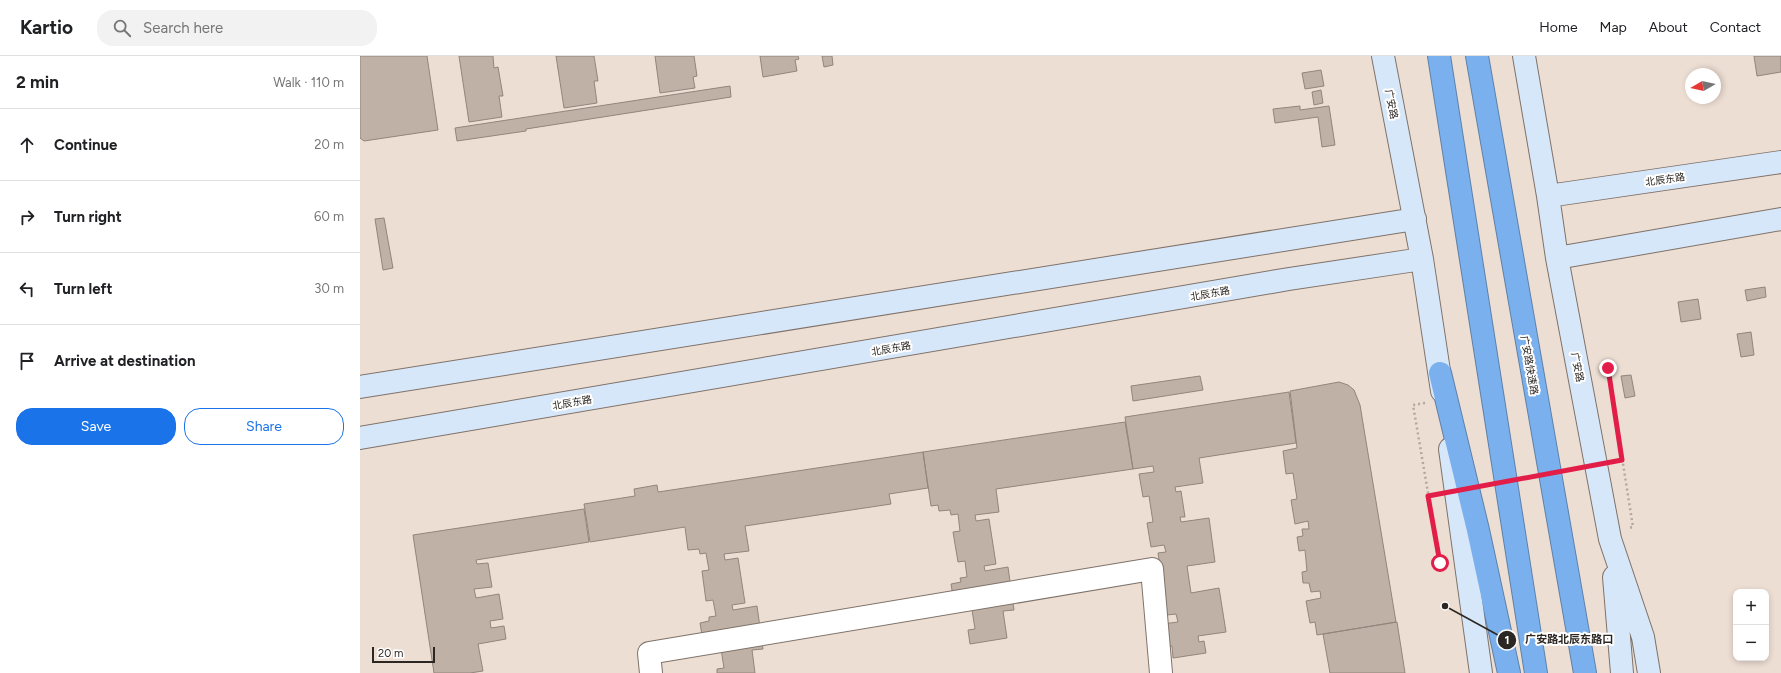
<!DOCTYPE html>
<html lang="en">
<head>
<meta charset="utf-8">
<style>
	:root { --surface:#fff; --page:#f2f2f2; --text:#202124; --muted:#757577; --line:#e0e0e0; --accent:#1a73e8 }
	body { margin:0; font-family:Figtree,"Noto Sans SC",sans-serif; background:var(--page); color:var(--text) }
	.controls { position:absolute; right:12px; bottom:12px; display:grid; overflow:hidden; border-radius:8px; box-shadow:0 2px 6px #0003 }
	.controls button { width:36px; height:36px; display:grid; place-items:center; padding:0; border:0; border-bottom:1px solid var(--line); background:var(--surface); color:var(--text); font:20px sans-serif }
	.compass { position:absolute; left:1325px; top:12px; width:36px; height:36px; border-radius:50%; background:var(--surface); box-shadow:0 2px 6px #0003; rotate:261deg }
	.scale { position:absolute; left:12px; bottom:10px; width:63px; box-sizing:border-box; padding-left:4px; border:2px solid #2c2723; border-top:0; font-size:11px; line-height:14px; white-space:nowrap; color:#2c2723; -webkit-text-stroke:3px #fff; paint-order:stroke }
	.stop { position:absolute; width:12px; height:12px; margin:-9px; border:3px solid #e11d48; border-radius:50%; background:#fff }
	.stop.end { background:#e11d48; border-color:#fff; box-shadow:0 1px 4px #0008 }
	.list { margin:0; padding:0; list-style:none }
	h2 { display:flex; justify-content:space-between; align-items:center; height:52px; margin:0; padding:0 16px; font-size:17px }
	h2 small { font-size:13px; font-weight:400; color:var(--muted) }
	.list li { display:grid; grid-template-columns:26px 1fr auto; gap:12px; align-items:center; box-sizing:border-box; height:72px; padding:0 16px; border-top:1px solid var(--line) }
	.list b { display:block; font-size:15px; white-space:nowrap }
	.list em { font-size:13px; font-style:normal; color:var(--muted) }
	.actions { display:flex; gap:8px; padding:12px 16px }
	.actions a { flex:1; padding:9px 0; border:1px solid var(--accent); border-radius:16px; text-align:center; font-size:14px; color:var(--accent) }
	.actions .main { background:var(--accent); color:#fff }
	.icon { flex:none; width:22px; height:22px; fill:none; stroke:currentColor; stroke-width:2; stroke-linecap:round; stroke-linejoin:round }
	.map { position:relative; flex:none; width:1421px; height:617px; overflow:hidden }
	header { display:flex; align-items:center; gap:24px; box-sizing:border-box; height:56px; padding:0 20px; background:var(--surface); border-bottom:1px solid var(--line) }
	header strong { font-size:19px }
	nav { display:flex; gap:22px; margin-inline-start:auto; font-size:14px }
	.search { width:280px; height:36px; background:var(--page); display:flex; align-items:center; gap:10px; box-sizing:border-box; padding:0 14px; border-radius:16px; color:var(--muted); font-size:15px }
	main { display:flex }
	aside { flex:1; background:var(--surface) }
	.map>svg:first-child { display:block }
	.building { fill:#bfb1a6; stroke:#92857b }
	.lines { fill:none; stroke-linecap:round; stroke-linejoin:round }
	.street-casing { stroke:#7f7269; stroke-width:24 }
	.secondary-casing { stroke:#7f7269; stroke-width:24 }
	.highway-casing { stroke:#5f80a7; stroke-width:24 }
	.path { stroke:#b3a79e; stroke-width:2.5; stroke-dasharray:2 3; stroke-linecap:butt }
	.street { stroke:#fff; stroke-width:22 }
	.secondary { stroke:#d7e7fa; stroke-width:22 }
	.highway { stroke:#7bb0ee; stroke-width:22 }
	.path-bridge { stroke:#b3a79e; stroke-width:2.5; stroke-dasharray:2 3; stroke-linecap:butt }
	.route { stroke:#e11d48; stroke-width:5 }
	.labels { text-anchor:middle; stroke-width:4; stroke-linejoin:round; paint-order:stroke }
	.street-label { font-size:10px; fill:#2c2723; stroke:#fff }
	.leader { fill:none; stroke:#2c2723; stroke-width:1.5 }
	.callout-dot { fill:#2c2723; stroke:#fff; stroke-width:1.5 }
	.mark-label { font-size:12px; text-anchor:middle; font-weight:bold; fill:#fff }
	.callout-label { font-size:11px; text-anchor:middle; font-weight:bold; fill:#2c2723; stroke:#fff; stroke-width:4; stroke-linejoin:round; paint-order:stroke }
</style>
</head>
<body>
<header>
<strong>Kartio</strong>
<div class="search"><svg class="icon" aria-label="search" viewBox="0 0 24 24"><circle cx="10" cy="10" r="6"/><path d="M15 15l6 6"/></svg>Search here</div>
<nav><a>Home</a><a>Map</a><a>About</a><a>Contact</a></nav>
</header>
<main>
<aside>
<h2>2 min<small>Walk · 110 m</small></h2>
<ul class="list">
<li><svg class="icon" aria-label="ahead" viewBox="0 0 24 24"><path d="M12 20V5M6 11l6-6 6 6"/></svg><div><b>Continue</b></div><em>20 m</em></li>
<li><svg class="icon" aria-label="right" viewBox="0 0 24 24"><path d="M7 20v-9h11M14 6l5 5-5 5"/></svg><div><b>Turn right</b></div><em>60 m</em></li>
<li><svg class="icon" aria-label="left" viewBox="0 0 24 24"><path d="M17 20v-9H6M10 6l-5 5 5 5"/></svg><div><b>Turn left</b></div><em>30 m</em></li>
<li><svg class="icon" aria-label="arrive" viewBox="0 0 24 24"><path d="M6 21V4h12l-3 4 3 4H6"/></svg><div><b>Arrive at destination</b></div></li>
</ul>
<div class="actions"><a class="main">Save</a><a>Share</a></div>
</aside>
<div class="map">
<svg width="1421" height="617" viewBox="0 0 1421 617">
	<rect width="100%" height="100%" fill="#edded3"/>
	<path class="building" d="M0,0H67L78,74L4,85L0,82Z
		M99,0H133L134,12L138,11L143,40H139L142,61L109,66Z
		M196,0H234L238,25H234L237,47L204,52Z
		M295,0H334L337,20L333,21L335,32L300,37Z
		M400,0H438L439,3L435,4L437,15L403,21Z
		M462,0H472L473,9L464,11Z
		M1394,0H1421V16L1397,20Z
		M961,14L964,30L945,33L942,17Z
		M370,30L371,41L166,73V75L97,85L95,72Z
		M961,34L963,47L954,49L952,36Z
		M940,50V54L969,50L975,89L962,91L958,61L915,67L913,53Z
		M24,162L33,212L23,214L15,163Z
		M1405,231L1406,241L1387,245L1385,234Z
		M1338,243L1341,263L1321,266L1318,246Z
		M1391,276L1394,299L1381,301L1377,278Z
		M1271,319L1275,340L1265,342L1261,320Z
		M840,320L843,334L773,345L771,330Z
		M979,326L988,329L994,334L1000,349L1036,566L957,579L955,566L950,567L946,545L961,542L960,535L951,536L949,527H943L942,516L947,515L945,494L939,495L937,481L943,480L942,473H949L948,465L935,468L931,444L937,443L933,417L926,418L923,395L937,392L930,335Z
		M929,336L936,387L839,402L843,427L815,431L816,436L821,435L825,461H820L821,466L849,462L855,506L827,510L831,537L859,532L866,576L838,580L839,586L844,585L846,597L813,602L812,590L806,591L802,568L818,566L816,558L807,559L793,505L799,504L798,497L806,496L804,489L791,491L787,467L793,466L789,440L783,441L779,418L794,416L793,410L773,413L765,361Z
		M765,366L773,413L636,433L639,456L615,459L616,465L629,463L636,508L624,510L625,515L648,511L654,554L643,555L647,582L610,588L608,574L615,573L612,554L595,552L591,528L601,526L600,522L607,521L605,505L598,506L593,476L600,475L598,458L591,459L590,454L579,455L578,449L571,450L563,396Z
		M563,396L568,432L529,438L531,448L385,470L389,495L364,498L365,504L378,502L385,547L372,549L373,554L397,550L403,593L392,594L395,617H357V613L364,612L361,593L344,591L340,567L349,565V561L356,560L353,544L346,545L342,515L349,514L346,497L340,498L339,493L328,494L325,471L230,486L224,448L275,440L274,433L297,429L298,436Z
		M224,453L229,486L116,504L117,508L128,507L132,531L114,533L116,542L139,538L143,563L130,565L131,572L144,570L146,583L118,588L123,615L110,617H74L53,479Z
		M1037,566L1045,617H970L963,578Z"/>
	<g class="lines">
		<defs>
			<path id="street" d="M291,617L289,597L792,513L801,617"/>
			<path id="secondary" d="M1023,0L1062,203L1082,335
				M1164,0L1188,140L1197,202L1250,483L1283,581L1289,617
				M1188,140L1421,106
				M1197,202L1421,163
				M0,331L1055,163
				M0,382L929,223L1062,203
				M1090,393L1121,617
				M1254,521L1262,617"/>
			<path id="highway" d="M1079,0L1176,617
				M1117,0L1225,617
				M1080,317L1118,474L1149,617"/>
		</defs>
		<use href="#street" class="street-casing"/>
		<use href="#secondary" class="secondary-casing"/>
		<use href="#highway" class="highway-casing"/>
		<path class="path" d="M1239,314L1248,313L1273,471L1269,472
			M1065,347L1053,349L1080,507L1084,506"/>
		<use href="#street" class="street"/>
		<use href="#secondary" class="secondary"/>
		<use href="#highway" class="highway"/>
		<path class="path-bridge" d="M1068,440L1262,404"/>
	</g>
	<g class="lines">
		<path class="route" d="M1080,507L1068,440L1262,404L1248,312"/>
	</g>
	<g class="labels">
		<g class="street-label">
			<text transform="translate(1032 48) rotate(79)" y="4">广安路</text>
			<text transform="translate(1305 123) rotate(-8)" y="4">北辰东路</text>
			<text transform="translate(850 237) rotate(-10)" y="4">北辰东路</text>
			<text transform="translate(531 292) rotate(-10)" y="4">北辰东路</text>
			<text transform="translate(1170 309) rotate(80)" y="4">广安路快速路</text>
			<text transform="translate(1218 311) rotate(79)" y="4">广安路</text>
			<text transform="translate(212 346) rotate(-10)" y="4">北辰东路</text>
		</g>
	</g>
	<path class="leader" d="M1085 550L1147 584"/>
	<g class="callout-dot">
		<circle cx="1085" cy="550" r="4"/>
		<circle cx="1147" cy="584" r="10"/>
	</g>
	<g class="mark-label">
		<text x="1147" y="588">1</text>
	</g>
	<g class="callout-label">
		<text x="1209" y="587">广安路北辰东路口</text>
	</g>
</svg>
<div class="controls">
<button>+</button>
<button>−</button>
</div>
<svg class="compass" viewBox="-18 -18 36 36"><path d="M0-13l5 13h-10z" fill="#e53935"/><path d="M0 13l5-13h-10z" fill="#757577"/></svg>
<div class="scale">20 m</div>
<div class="stop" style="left:1080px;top:507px"></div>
<div class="stop end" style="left:1248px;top:312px"></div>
</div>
</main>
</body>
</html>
